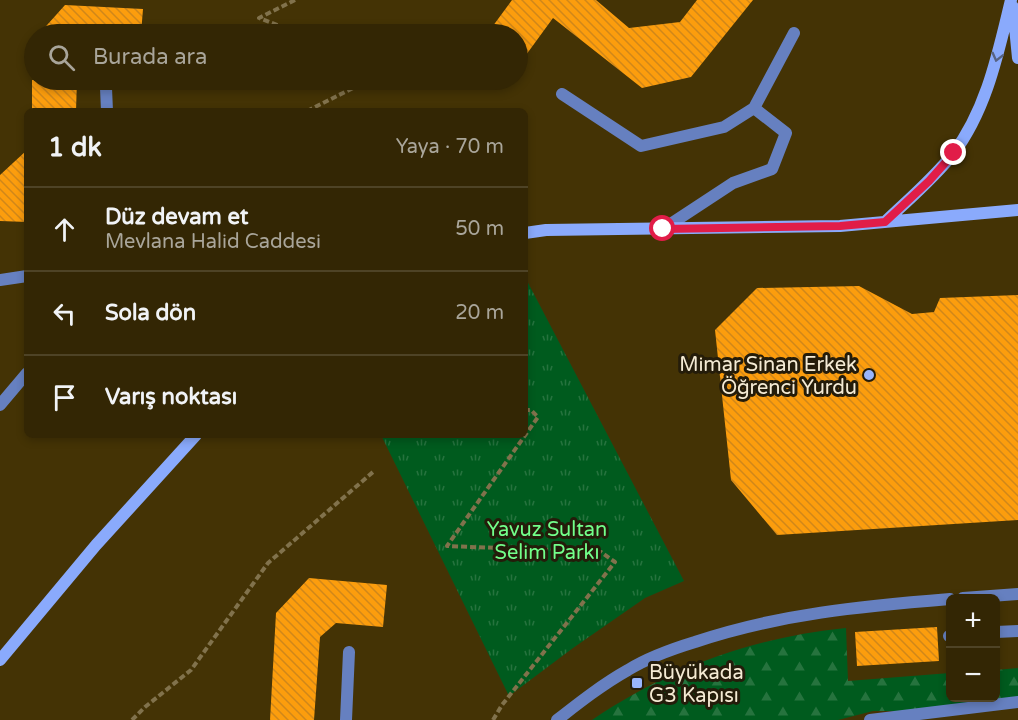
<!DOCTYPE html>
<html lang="tr">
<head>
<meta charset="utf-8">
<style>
	:root { --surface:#332604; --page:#3e3213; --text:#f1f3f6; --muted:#a9a59a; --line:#4e4326 }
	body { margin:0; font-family:"Varela Round",sans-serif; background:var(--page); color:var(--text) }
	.controls { position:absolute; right:18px; bottom:18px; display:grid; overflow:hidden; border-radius:9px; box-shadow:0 3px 9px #0003 }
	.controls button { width:54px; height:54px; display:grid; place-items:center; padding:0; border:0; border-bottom:2px solid var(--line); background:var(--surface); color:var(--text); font:30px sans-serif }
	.stop { position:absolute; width:18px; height:18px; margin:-14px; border:4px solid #e11d48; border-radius:50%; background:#fff }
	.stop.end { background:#e11d48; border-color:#fff; box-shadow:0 2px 6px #0008 }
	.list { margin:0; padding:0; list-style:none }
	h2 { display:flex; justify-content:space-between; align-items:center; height:78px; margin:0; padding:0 24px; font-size:26px }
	h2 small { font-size:20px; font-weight:400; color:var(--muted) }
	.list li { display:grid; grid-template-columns:39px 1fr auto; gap:18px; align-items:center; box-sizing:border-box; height:84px; padding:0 24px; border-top:2px solid var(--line) }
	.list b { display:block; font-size:22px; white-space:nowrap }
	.list p { margin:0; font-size:20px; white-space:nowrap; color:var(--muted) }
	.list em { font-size:20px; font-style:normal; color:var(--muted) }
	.icon { flex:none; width:33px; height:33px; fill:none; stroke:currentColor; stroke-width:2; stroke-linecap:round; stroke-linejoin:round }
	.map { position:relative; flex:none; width:1018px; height:720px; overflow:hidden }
	.search { position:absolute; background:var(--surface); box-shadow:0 3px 9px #0003; left:24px; top:24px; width:504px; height:66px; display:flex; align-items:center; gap:15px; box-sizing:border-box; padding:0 21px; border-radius:33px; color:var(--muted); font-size:22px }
	.panel { position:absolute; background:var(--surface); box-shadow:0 3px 9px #0003; left:24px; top:108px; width:504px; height:330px; border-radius:9px }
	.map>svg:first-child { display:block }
	.grass { fill:url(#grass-tufts) }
	.forest { fill:url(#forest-firs) }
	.building { fill:url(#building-back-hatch) }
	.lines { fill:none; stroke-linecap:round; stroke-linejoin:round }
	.path { stroke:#81724c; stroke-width:4; stroke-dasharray:6 3; stroke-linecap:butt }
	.lane { stroke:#6680c0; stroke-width:12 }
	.street { stroke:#6680c0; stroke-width:12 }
	.secondary { stroke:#8aaafc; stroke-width:12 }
	.oneway { stroke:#576383 }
	.route { stroke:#e11d48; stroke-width:8 }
	.poi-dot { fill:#99b5fd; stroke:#241c0a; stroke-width:2 }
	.labels { text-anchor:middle; stroke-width:6; stroke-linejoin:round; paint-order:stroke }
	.poi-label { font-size:20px; fill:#f5ebd4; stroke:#241c0a; text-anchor:end }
	.park-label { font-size:20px; fill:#72ff8a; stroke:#241c0a }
</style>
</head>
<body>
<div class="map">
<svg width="1018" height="720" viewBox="0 0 1018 720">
	<defs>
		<pattern id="grass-tufts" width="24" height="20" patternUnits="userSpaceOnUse" patternTransform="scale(1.5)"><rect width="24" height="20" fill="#005b1e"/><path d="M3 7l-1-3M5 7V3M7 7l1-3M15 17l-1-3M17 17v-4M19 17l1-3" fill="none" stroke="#26733e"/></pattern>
		<pattern id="forest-firs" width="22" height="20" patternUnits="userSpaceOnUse" patternTransform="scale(1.5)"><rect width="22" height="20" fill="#005b1e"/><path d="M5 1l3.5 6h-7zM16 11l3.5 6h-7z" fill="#26733e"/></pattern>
		<pattern id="building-back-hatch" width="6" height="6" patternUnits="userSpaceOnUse" patternTransform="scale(1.5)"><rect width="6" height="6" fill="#fc9d0d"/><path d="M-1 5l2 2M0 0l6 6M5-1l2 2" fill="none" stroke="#d0871a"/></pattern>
	</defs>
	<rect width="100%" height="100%" fill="#443305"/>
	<path class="grass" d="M525,277L684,581L645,598L573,648L509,696L381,435H525Z"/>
	<path class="forest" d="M846,628L848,681L950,673V698H996V670L1018,668V701L910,711H873L838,720H592C669,668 754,637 846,628Z"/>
	<path class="building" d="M512,0H596L629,28L680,22L697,0H753L691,77L642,88L553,18L518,66V34H487Z
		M65,5L143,9L141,34H39Z
		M32,80H77L76,111H32Z
		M27,150V222L0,221V175Z
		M859,286L912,314L934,312L940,298L1018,295V520L777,535L731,480L715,330L757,288Z
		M309,578L387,585L383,627L336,623L320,637L314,720H270L276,613Z
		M937,627L939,661L857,666L855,632Z"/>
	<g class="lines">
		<path class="path" d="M295,0L259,18L301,34
			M307,111L369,80
			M132,720L145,707L191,670L268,563L373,472
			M493,720L502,705L615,562L601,552L447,546L538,417L531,410H525"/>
		<path class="lane" d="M106,88L107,111
			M562,94L641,146L724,127L754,108L786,133L772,169L733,183L663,229
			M754,108L794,33
			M0,280L27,276
			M996,632L1018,631
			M949,636H950
			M870,720L1018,702"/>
		<path class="street" d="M0,405L27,373
			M963,598L1018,594
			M346,720L349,652
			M557,720C580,702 603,684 628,670C649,657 672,649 695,642C778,614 863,606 950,599"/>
		<path class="secondary" d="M1013,7L1018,58
			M885,222C908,200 933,179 953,154C987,109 998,53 1011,0
			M525,233L546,230L840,226L1018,210
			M0,660L96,545L196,435"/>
	</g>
	<defs><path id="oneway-chevron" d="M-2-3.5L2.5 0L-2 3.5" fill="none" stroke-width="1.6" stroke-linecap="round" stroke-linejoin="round" transform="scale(1.5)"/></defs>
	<use class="oneway" href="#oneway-chevron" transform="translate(997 57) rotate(104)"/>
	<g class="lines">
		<path class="route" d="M663,229L840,226L885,222L929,181L954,153"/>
	</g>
	<g class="poi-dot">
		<circle cx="869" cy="375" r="6"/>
		<rect x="631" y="677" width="12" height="12" rx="3"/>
	</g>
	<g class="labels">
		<g class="poi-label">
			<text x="857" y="371">Mimar Sinan Erkek<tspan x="857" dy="23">Öğrenci Yurdu</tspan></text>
			<text x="649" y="679" text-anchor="start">Büyükada<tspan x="649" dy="23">G3 Kapısı</tspan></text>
		</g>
		<g class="park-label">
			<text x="547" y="536">Yavuz Sultan<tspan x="547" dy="23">Selim Parkı</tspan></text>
		</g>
	</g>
</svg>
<div class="controls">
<button>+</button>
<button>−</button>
</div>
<div class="stop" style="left:663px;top:229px"></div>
<div class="stop end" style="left:954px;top:153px"></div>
<div class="search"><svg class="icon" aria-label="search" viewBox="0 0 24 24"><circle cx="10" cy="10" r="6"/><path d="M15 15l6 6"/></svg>Burada ara</div>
<section class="panel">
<h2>1 dk<small>Yaya · 70 m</small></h2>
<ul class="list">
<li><svg class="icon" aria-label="ahead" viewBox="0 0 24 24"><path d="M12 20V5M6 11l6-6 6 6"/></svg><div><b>Düz devam et</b><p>Mevlana Halid Caddesi</p></div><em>50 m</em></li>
<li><svg class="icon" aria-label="left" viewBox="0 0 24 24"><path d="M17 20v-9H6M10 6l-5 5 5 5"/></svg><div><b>Sola dön</b></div><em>20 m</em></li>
<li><svg class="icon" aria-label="arrive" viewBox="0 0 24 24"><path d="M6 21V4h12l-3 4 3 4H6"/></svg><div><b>Varış noktası</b></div></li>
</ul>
</section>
</div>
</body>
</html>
